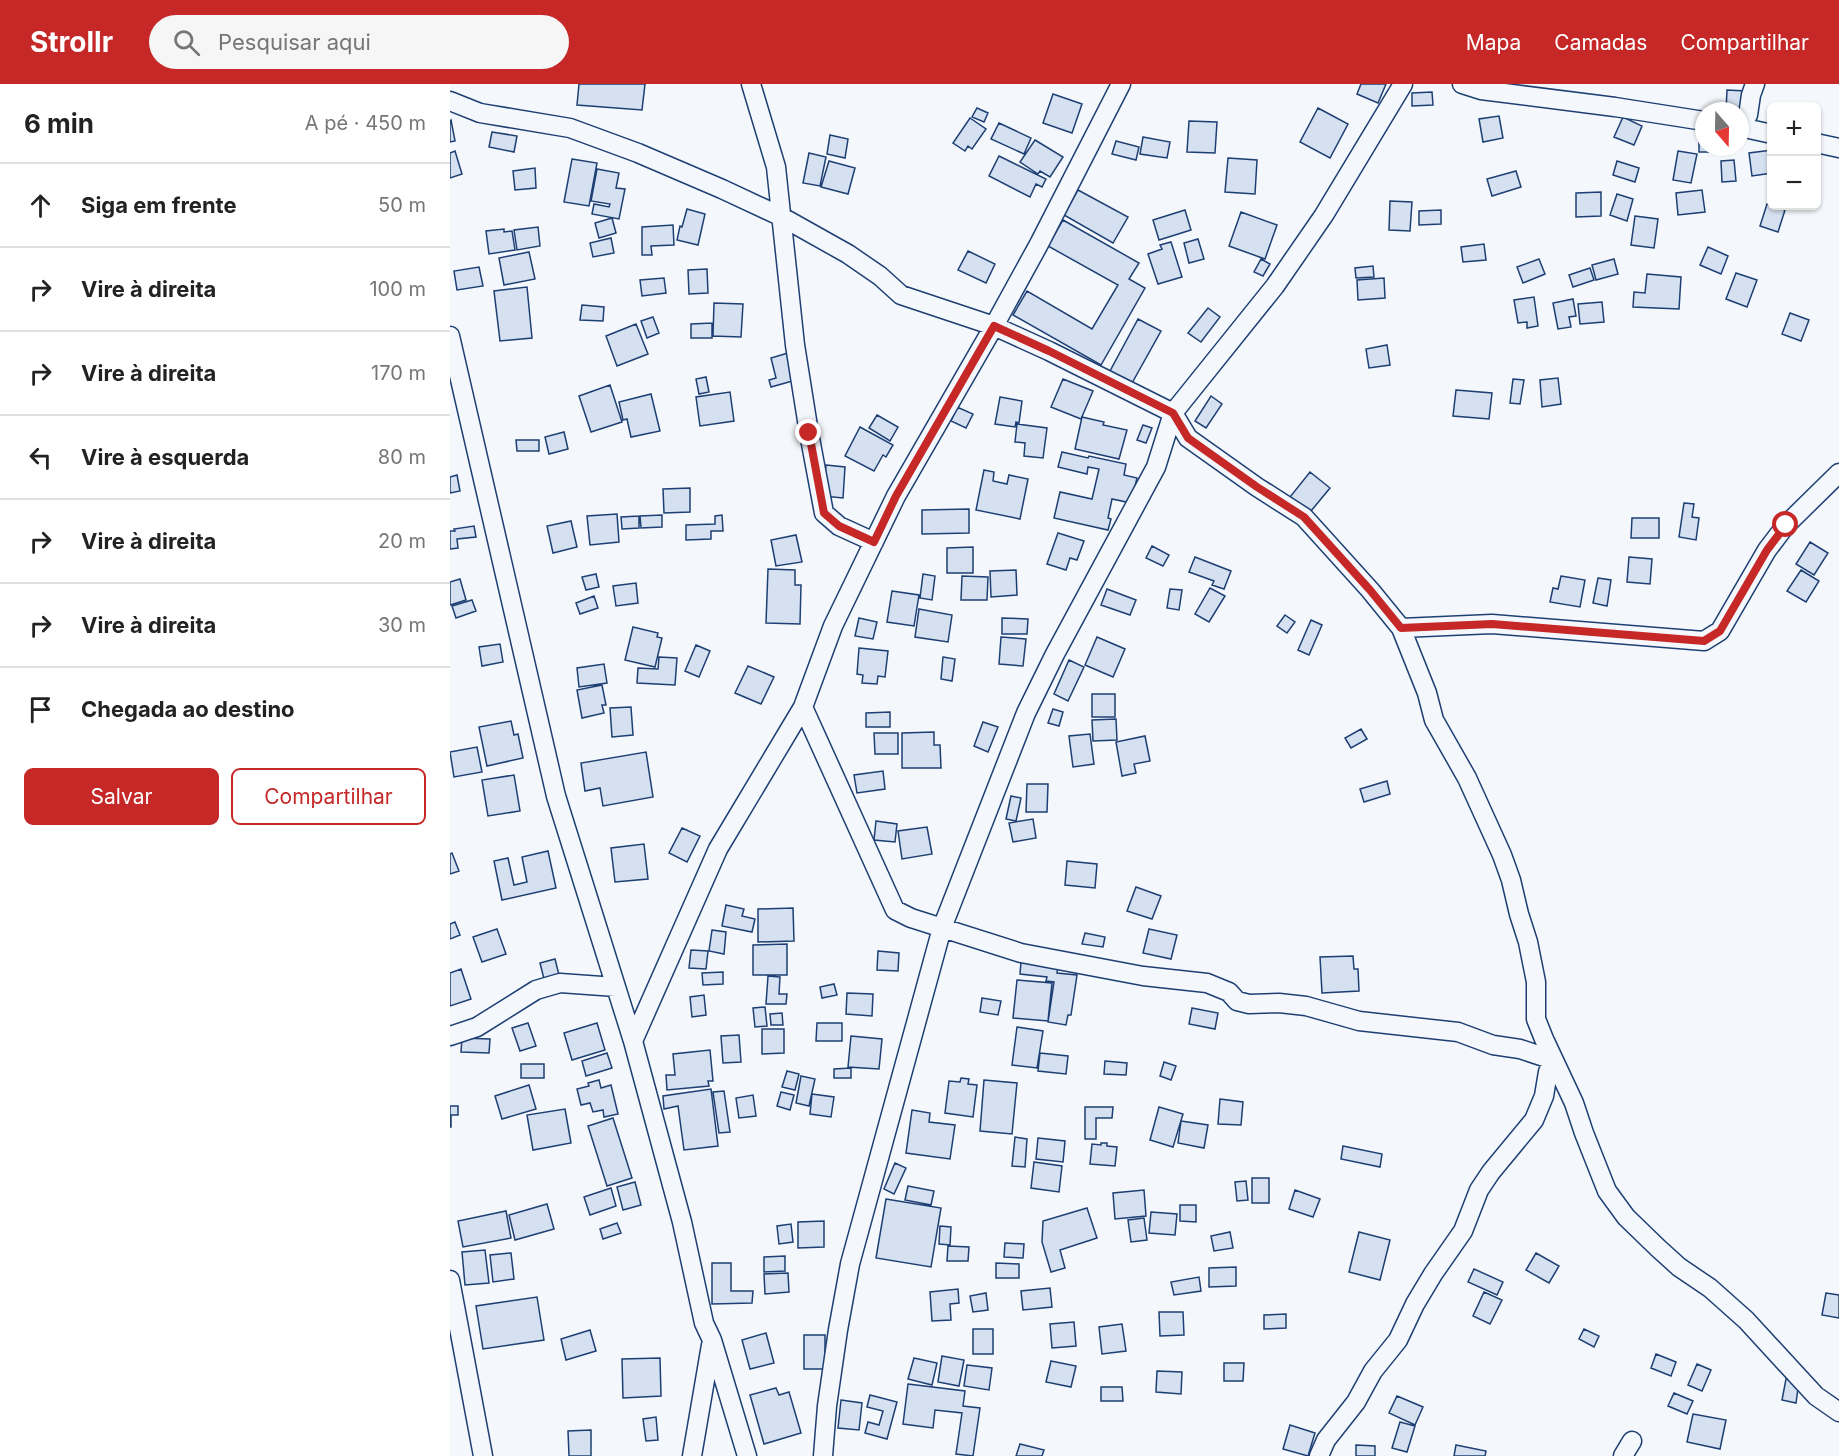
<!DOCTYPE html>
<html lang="pt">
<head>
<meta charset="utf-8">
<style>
	:root { --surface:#fff; --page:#f6f6f6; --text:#222; --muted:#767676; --line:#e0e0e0; --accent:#c62828 }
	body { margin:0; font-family:Inter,sans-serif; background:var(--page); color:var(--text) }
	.controls { position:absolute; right:18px; top:18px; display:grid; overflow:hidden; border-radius:9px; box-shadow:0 2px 4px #0004 }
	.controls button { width:54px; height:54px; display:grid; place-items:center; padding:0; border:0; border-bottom:2px solid var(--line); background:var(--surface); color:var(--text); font:30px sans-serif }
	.compass { position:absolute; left:1245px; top:18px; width:54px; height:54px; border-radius:50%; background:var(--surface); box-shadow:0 2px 4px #0004; rotate:160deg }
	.stop { position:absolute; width:18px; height:18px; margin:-14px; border:4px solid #c62828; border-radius:50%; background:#fff }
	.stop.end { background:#c62828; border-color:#fff; box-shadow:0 2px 6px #0008 }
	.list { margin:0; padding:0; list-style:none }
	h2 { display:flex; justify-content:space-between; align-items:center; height:78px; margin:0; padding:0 24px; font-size:26px }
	h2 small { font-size:20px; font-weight:400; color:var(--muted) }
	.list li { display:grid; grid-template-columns:39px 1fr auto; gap:18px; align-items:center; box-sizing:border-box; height:84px; padding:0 24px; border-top:2px solid var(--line) }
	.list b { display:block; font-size:22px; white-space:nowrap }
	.list em { font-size:20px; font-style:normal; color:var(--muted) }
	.actions { display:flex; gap:12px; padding:18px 24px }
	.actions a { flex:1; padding:14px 0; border:2px solid var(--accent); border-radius:9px; text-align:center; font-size:21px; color:var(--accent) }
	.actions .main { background:var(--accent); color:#fff }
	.icon { flex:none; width:33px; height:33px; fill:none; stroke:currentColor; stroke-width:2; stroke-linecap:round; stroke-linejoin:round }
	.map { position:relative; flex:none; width:1389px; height:1372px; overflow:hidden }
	header { display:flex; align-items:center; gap:36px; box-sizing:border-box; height:84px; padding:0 30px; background:var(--accent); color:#fff }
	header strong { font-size:28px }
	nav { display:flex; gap:33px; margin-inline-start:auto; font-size:21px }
	.search { width:420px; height:54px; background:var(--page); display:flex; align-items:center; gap:15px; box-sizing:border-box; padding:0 21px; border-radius:33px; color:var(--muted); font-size:22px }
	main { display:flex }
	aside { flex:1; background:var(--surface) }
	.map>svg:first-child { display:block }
	.building { fill:#d5e0f0; stroke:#1d3f73; stroke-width:1.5 }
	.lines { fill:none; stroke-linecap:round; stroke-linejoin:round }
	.street-casing { stroke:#1d3f73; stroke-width:21 }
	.street { stroke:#f4f7fb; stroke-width:18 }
	.route { stroke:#c62828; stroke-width:8 }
</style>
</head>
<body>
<header>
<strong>Strollr</strong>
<div class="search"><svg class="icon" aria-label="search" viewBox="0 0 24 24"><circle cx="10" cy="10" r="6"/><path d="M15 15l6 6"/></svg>Pesquisar aqui</div>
<nav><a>Mapa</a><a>Camadas</a><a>Compartilhar</a></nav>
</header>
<main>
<aside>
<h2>6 min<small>A pé · 450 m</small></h2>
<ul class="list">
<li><svg class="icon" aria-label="ahead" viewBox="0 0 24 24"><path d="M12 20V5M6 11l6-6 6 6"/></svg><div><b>Siga em frente</b></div><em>50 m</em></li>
<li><svg class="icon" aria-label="right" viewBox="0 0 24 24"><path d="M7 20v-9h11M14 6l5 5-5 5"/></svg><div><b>Vire à direita</b></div><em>100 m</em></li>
<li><svg class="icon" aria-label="right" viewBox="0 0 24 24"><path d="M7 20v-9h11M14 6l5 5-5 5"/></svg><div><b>Vire à direita</b></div><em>170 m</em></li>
<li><svg class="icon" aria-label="left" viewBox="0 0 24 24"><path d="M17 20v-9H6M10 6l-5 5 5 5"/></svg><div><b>Vire à esquerda</b></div><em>80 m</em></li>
<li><svg class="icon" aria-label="right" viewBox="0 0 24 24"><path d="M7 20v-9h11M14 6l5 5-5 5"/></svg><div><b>Vire à direita</b></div><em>20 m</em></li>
<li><svg class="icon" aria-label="right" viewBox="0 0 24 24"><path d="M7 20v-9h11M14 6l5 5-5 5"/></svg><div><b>Vire à direita</b></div><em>30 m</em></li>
<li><svg class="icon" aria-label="arrive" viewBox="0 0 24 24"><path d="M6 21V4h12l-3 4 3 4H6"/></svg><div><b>Chegada ao destino</b></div></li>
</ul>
<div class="actions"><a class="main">Salvar</a><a>Compartilhar</a></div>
</aside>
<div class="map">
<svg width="1389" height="1372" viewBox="0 0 1389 1372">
	<rect width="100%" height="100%" fill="#f4f7fb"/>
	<path class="building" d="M129,0H195L192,26L127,21Z
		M911,0H936L928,19L907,10Z
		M1277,6L1296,7L1290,27H1276Z
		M982,8L983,21L962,22V9Z
		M603,10L632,20L622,49L593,39Z
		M527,24L538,29L534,38L522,33Z
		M868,24L898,40L880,74L850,58Z
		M1049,32L1053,54L1033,58L1029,35Z
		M1173,33L1192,42L1184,61L1164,53Z
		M520,34L536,45L522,65L518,62L515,67L503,59Z
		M1,36L5,57L0,58V37Z
		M739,37L767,38L765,69L737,68Z
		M549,39L581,54L574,70L541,55Z
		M42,48L67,52L64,68L39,63Z
		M380,51L398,55L395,74L377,70Z
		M693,53L720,58L717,74L690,70Z
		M1249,55H1254V63H1272V68H1249Z
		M585,56L613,73L600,93L590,87L588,90L570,78Z
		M666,57L689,63L686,76L662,70Z
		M1322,66V89L1302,92L1299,69Z
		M5,67L12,90L0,94V69Z
		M1228,67L1247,70L1241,99L1223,96Z
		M359,69L376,73L370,102L353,99Z
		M549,72L596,95L592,103L586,100L580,113L539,92Z
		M778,74L807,76L805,110L775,108Z
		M122,75L147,79L139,122L114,118Z
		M1284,76L1286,97L1272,98L1271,77Z
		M379,77L405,84L398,110L371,103Z
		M1167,77L1189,84L1185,98L1163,91Z
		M85,84L86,104L65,106L63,87Z
		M147,85L169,89L166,104L175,105L169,135L142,130L144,120L159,123L160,120L141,117Z
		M1066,87L1071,103L1042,112L1037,95Z
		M628,106L678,133L663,159L614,131Z
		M1252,106L1255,128L1228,131L1226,109Z
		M1151,108V132L1126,133V109Z
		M1167,110L1183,115L1177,137L1160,131Z
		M940,117L962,118L960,147L939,146Z
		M1317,120L1335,126L1328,148L1310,142Z
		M237,125L255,130L248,161L227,156L230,142L232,143Z
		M735,126L741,146L709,156L703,136Z
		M991,126V140L969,141V127Z
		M791,128L827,141L815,175L779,162Z
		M1185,132L1208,135L1204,164L1181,161Z
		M162,134L166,149L149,154L145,139Z
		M613,136L689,179L679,195L695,204L651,281L563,231L577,207L642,245L668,201L598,162Z
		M223,141L224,161L201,162L202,171H192V143Z
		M88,143L90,162L67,166L64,146Z
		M54,145V148L62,147L65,166L39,170L36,147Z
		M161,154L164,169L143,173L140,159Z
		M748,155L754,175L739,179L734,159Z
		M721,158L732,193L708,200L698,170L712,165L710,161Z
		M1034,160L1036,176L1013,178L1011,163Z
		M1258,163L1278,172L1271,190L1250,181Z
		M518,167L545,180L536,199L508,186Z
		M79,168L85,195L54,201L49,174Z
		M811,175L820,180L813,192L804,188Z
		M1089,175L1095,190L1073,199L1067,183Z
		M1164,175L1168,190L1146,196L1142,181Z
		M923,182L924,193L906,194L905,184Z
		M29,183L33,202L7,206L4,187Z
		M1140,184L1144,196L1123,203L1119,191Z
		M257,185L258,209L239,210L238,186Z
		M1286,189L1307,196L1297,223L1276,215Z
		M1197,190L1231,193L1229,225L1183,223L1184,208L1195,209Z
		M214,194L216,209L192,212L190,196Z
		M934,194L935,214L908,216L907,196Z
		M77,203L82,254L50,257L44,207Z
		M1084,213L1088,242L1077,244V238L1068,239L1064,216Z
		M1123,215L1126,232L1119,233L1121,243L1108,245L1103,219Z
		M1152,218L1154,238L1130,240L1128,220Z
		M264,219L293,220L291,253L263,252Z
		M132,221L154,223L153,237L130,236Z
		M758,224L770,233L751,258L738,249Z
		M1340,229L1359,236L1351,257L1332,250Z
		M203,233L209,249L197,254L191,237Z
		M688,235L711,247L682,299L660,287Z
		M262,239V254H241V240Z
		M186,240L198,270L167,282L156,252Z
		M937,261L940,281L919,284L916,265Z
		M338,269L346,296L321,303L319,296L326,294L321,274Z
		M256,293L259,308L249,310L246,295Z
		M1108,294L1111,320L1092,323L1090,296Z
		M613,295L643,307L631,335L601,323Z
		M1063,295L1074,296L1070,320L1060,319Z
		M160,301L172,338L141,348L129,312Z
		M1006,306L1042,309L1039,335L1003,332Z
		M280,308L284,337L250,342L246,313Z
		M201,310L210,347L181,353L177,335L173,336L169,318Z
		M761,312L772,320L756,344L745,337Z
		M550,313L572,317L569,339L566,338L565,343L545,340Z
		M507,323L523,330L516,344L501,337Z
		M427,331L448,343L440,357L419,344Z
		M632,333L654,338L653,341L677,346L669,375L625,365Z
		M567,340L597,344L593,374L574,372L575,359L565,358Z
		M693,341L702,344L696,359L687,356Z
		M410,343L443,361L436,373L433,371L424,387L395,372Z
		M114,348L118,365L99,370L95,353Z
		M66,356H89V367H67Z
		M612,368L638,374L639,372L676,380L674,391L687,394L681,419L662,415L658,434L661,435L658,446L604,434L610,408L642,415L649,385L638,383L637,390L608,383Z
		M376,381L395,383L393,414L373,412Z
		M534,386L544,388L543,397L557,400L559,391L578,395L570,435L526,426Z
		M860,388L880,404L856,433L836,418Z
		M7,391L10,407L0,409V393Z
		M240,404V428L214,429L213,405Z
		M1234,419L1244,420L1242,433L1249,434L1246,456L1229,453Z
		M519,425V449L472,450V426Z
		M167,430L169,458L140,461L137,432Z
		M212,431V443L191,444L190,432Z
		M272,431L273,447H261V455L236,456V441L265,440V432Z
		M189,432V444L172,445L171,433Z
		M1182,434H1209V454H1181Z
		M121,437L127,463L103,469L97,442Z
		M24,442L26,453L7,455L8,464L0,465V447H5L4,445Z
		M608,449L634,457L627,476L620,474L616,486L597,480Z
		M346,451L352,478L326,482L321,456Z
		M1360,458L1378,469L1364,491L1346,480Z
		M702,462L719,471L713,482L696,474Z
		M523,463V489H497V464Z
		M745,473L781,487L774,505L762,501L764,497L739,488Z
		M1179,473L1202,475L1200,500L1177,498Z
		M318,485L345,486V501H351L350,540L316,539Z
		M566,486L567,511L541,513L540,487Z
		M1351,486L1369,497L1356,518L1337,507Z
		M146,490L149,503L136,506L132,493Z
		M473,490L485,492L482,516L470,514Z
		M512,492L538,493L537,516H511Z
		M1111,492L1135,496L1130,523L1100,518L1103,504L1108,505Z
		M1148,494L1161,496L1157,522L1143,519Z
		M10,495L16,516L0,521V498Z
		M186,499L188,519L166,522L163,502Z
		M760,504L775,512L759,538L745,530Z
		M657,505L686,516L680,531L651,521Z
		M720,505L732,506L729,526L717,524Z
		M442,507L469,511L464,542L437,538Z
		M144,512L148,524L130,530L126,519Z
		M22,516L26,527L6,534L2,522Z
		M469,525L502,531L498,558L465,553Z
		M835,531L845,538L837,549L827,542Z
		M409,534L427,538L423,555L405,552Z
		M552,534L578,535L577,550H552Z
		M861,536L872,541L859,571L848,566Z
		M183,543L208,549L207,553L212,554L205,583L175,576Z
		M551,553L576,555L573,582L549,580Z
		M647,553L675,565L663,593L635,581Z
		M50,560L53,578L32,582L29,563Z
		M246,561L260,567L249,593L235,587Z
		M409,564L438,567L435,593L428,592L427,600L412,599L413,591L407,590Z
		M209,573L227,574L225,601L187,599L188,584L208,585Z
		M493,573L505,575L502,597L491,595Z
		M619,576L634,583L618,617L604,610Z
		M154,580L157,599L129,603L127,584Z
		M298,582L324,593L311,620L285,609Z
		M152,601L156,621H152L154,629L132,634L127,606Z
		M642,610H665V633H642Z
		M181,623L183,651L162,653L160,624Z
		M603,625L613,628L609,642L598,639Z
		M440,628V643H416V629Z
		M666,635L667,656L643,657L642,636Z
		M61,637L64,651L68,650L73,674L37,682L29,643Z
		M533,638L548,643L538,668L524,662Z
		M911,645L917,655L901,664L895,654Z
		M484,648V661H490L491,684H452V649Z
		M424,649H448V670H425Z
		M640,650L644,680L623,683L619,652Z
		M695,652L700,677L684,680L686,689L672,692L666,658Z
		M27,663L32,688L4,693L0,668Z
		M196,668L203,713L153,722L150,704L135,707L131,679Z
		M433,687L435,705L407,709L404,691Z
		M64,691L70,727L38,732L32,696Z
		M937,697L940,710L914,718L910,705Z
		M577,700H598L597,728H576Z
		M561,712L571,714L566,737L556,735Z
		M583,735L586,754L563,758L559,739Z
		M426,737L447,740L445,758L424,756Z
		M477,743L482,770L452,775L448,747Z
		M232,744L250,752L237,778L219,769Z
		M194,760L198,795L165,798L161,764Z
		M98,767L106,804L52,816L44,777L58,774L64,801L77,798L72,773Z
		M2,769L9,787L0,790V770Z
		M617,777L647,780L645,804L615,801Z
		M686,803L711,812L702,835L677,827Z
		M276,821L294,825L292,832L305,835L302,848L272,842Z
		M343,824L344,857L308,858V825Z
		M5,838L10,851L0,855V840Z
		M47,845L56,870L32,878L23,853Z
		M699,845L727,851L721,875L693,869Z
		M262,846L276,848L274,870L259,867Z
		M635,849L655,853L653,863L632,860Z
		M337,860V891H303V861Z
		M241,866L258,867L256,885L239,884Z
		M428,867L449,869L448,887L427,886Z
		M903,872L904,885H908L909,907L872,909L870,873Z
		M105,875L109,891L94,895L90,879Z
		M571,878L608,883L607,889L627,891L621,931H618L616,941L598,938L604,898L596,897L597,893L570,890Z
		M11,885L21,915L0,922V889Z
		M273,888V900L253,901L252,889Z
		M318,892L330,893L329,910H337L336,920H316Z
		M567,896L602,899L598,937L563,934Z
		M384,900L387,911L372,914L370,903Z
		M397,909L423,910L422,932L396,930Z
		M254,911L256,931L242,933L240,913Z
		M532,914L551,917L548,931L530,928Z
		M315,923L317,942L305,943L303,924Z
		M742,924L768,929L765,945L739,940Z
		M332,929L333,941H321L320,930Z
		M78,939L86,962L70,967L62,944Z
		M147,939L155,966L122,976L114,949Z
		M367,939H392V957H366Z
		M567,943L593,947L587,984L562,981Z
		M312,945H334V969L312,970Z
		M289,951L291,978L273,979L271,952Z
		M401,952L432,955L429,985L398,983Z
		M12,954L40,955L39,969L11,968Z
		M260,966L263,997H258L259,1002L217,1006L216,991H225L223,970Z
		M157,969L162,984L136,992L132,977Z
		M590,969L618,972L616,990L588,987Z
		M655,977L677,979L676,991L654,990Z
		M714,978L726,982L721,996L710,992Z
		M71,980H94V994H71Z
		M401,984V994H384V985Z
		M337,987L349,990L345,1006L332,1003Z
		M351,992L365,995L359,1022L346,1019Z
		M511,994L519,995L518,1000L527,1001L523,1033L495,1029L499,997L510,998Z
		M149,996L151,1004L161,1001L168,1030L154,1033L153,1026L143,1028L140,1019L131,1021L127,1005L139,1002L138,999Z
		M534,996L567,999L562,1050L530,1047Z
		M79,1001L86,1025L52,1035L45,1012Z
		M261,1005L268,1062L234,1066L228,1022L214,1025L213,1012Z
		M274,1007L280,1048L269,1049L263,1008Z
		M331,1008L344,1011L340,1026L327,1022Z
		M362,1010L384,1013L381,1033L360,1030Z
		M303,1011L306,1032L289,1034L286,1014Z
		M770,1015L793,1018L791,1041L768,1040Z
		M0,1022H8V1031H1V1043H0Z
		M635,1023H663L662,1034H646V1055H635Z
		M709,1023L733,1030L723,1063L700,1056Z
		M115,1025L121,1059L83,1066L77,1031Z
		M462,1026L480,1029L479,1038L505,1041L500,1075L456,1069Z
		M163,1034L182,1094L157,1102L138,1042Z
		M731,1037L758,1041L754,1064L728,1059Z
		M565,1053L577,1055L575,1083L562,1082Z
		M588,1054L615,1057L613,1078L586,1075Z
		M651,1059H657V1062L667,1063L665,1082L640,1080L642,1060L651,1061Z
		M893,1062L932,1070L930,1083L891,1075Z
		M584,1078L612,1082L609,1108L581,1104Z
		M445,1079L456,1084L444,1110L434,1105Z
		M802,1094H819V1119H802Z
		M796,1097L798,1116L787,1117L785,1098Z
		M185,1098L191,1121L173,1126L167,1103Z
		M458,1102L484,1107L481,1121L455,1116Z
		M161,1104L166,1122L140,1131L134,1113Z
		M694,1106L696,1132L665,1135L663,1109Z
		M845,1106L870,1115L863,1133L839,1125Z
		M436,1115L491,1124L481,1183L426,1174Z
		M97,1120L104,1145L65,1156L59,1131Z
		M730,1121H746V1138L730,1137Z
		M637,1124L647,1154L610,1166L615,1184L601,1188L592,1158L593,1137Z
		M56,1127L61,1154L13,1163L8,1137Z
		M701,1128L727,1130L725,1151L699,1149Z
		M694,1134L697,1156L681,1158L678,1136Z
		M374,1137V1163L348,1164V1138Z
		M167,1139L171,1149L153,1155L150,1145Z
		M341,1140L343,1158L329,1160L327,1142Z
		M490,1142L501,1143L500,1161L489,1160Z
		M780,1148L783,1164L764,1167L761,1152Z
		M909,1148L940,1156L930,1196L899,1188Z
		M555,1159L574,1160L573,1174L554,1173Z
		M498,1162L519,1163L518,1177H497Z
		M35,1166L39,1199L15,1201L12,1168Z
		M61,1169L64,1195L43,1198L40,1171Z
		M1086,1169L1109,1182L1099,1199L1076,1186Z
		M335,1172V1187L314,1188V1173Z
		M262,1179H281V1207H303L302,1219L262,1220Z
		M546,1179L569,1180V1194H546Z
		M786,1183V1202L759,1203V1184Z
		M1024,1185L1053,1198L1047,1211L1018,1198Z
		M338,1189L339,1208L315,1210L314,1190Z
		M749,1193L751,1207L724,1211L721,1198Z
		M600,1204L602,1223L573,1226L571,1207Z
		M508,1205L509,1219L500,1220L501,1236L482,1237L480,1208Z
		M1034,1208L1052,1216L1040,1240L1023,1232Z
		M536,1209L538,1226L523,1228L520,1212Z
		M1376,1209L1389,1211V1234L1372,1231Z
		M87,1213L94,1256L33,1265L26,1222Z
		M709,1228H733L734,1251L710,1252Z
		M836,1230V1244L814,1245V1231Z
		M624,1238L626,1262L602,1264L600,1240Z
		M672,1240L676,1267L652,1270L649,1243Z
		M523,1245H543V1270H523Z
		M1134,1245L1149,1252L1144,1263L1129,1255Z
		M140,1246L146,1267L116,1276L111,1255Z
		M316,1249L324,1279L300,1285L292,1256Z
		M354,1251H375V1285H354Z
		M1206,1270L1226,1278L1221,1292L1201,1284Z
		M492,1272L514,1276L509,1302L488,1298Z
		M210,1274L211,1312L173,1314L172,1275Z
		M464,1274L487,1279L482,1301L458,1295Z
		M601,1277L626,1282L621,1303L596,1298Z
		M774,1279H794L793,1297H774Z
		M1247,1280L1261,1286L1252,1307L1238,1301Z
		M517,1281L542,1284L539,1306L514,1302Z
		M707,1287L732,1288L731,1310L706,1308Z
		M1336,1295L1349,1297L1346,1319L1332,1316Z
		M458,1300L515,1307L513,1322L530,1324L523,1372L506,1370L512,1329L485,1326L483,1344L453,1340Z
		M651,1303H672L673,1317H651Z
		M326,1304L329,1311L339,1308L351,1349L314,1360L300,1311Z
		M1224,1309L1243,1317L1237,1330L1218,1322Z
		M420,1311L447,1318L437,1355L415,1349L418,1338L429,1341L433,1327L417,1323Z
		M947,1312L973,1323L965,1341L939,1329Z
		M391,1316L412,1319L409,1346L388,1344Z
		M1243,1330L1276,1336L1270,1365L1237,1358Z
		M206,1333L208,1356L196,1357L193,1335Z
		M950,1338L965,1342L957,1368L942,1364Z
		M840,1341L865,1349L858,1372L833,1365Z
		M141,1346V1372H119L118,1347Z
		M570,1360L594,1366L592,1372H566Z
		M906,1361L925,1362V1372H906Z
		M1006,1361L1036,1367L1035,1372H1004Z"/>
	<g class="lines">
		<defs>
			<path id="street" d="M301,0L326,83L345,261L359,349L374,429L389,442L424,458
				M1012,0L1031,6L1165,23L1254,37
				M0,17L30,29L120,44L188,69L272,105L332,133L398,170L430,192L451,211L544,242L599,267L723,329L738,354L807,403L854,433L920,506L951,544L977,609L984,636L1017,694L1052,771L1061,796L1069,830L1078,858L1086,898V935L1094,955L1124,1019L1134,1049L1157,1107L1176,1133L1208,1164L1229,1183L1260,1204L1296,1236L1366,1312L1389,1328
				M1290,42L1298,31L1301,11L1305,0
				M1290,43L1322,50
				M1366,59L1389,64
				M0,252L106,712L183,957L232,1138L254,1239L262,1256L297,1372
				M951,544L1042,540L1254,557L1270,547L1317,466L1336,441L1389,389
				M353,623L445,826L461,834L571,869L693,892L757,899L779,908L787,917L799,920L829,919L856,922L909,937L1008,948L1043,961L1070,965L1103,976
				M0,952L27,943L86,906L110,899L166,903
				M183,957L268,765L353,623L383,542L446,412L544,242L589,160L671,0
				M0,1196L33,1372
				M242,1372L261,1261
				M373,1372L377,1322L388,1246L400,1180L492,844L576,629L605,570L706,383L723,329L825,202L874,131L953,0
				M869,1372L876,1356L906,1318L923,1287L948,1256L965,1220L983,1190L1013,1147L1029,1106L1041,1088L1084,1036L1094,1012L1098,988L1103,976
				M1173,1372L1182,1357"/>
		</defs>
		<use href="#street" class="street-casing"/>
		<use href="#street" class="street"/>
	</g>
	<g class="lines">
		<path class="route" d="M359,349L374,429L389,442L424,458L446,412L544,242L599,267L723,329L738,354L807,403L854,433L920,506L951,544L1042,540L1254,557L1270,547L1317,466L1336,441"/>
	</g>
</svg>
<div class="controls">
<button>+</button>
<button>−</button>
</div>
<svg class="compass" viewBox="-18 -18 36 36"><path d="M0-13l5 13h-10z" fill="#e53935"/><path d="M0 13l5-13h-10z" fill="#767676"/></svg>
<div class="stop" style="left:1336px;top:441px"></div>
<div class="stop end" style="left:359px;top:349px"></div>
</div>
</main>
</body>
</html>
